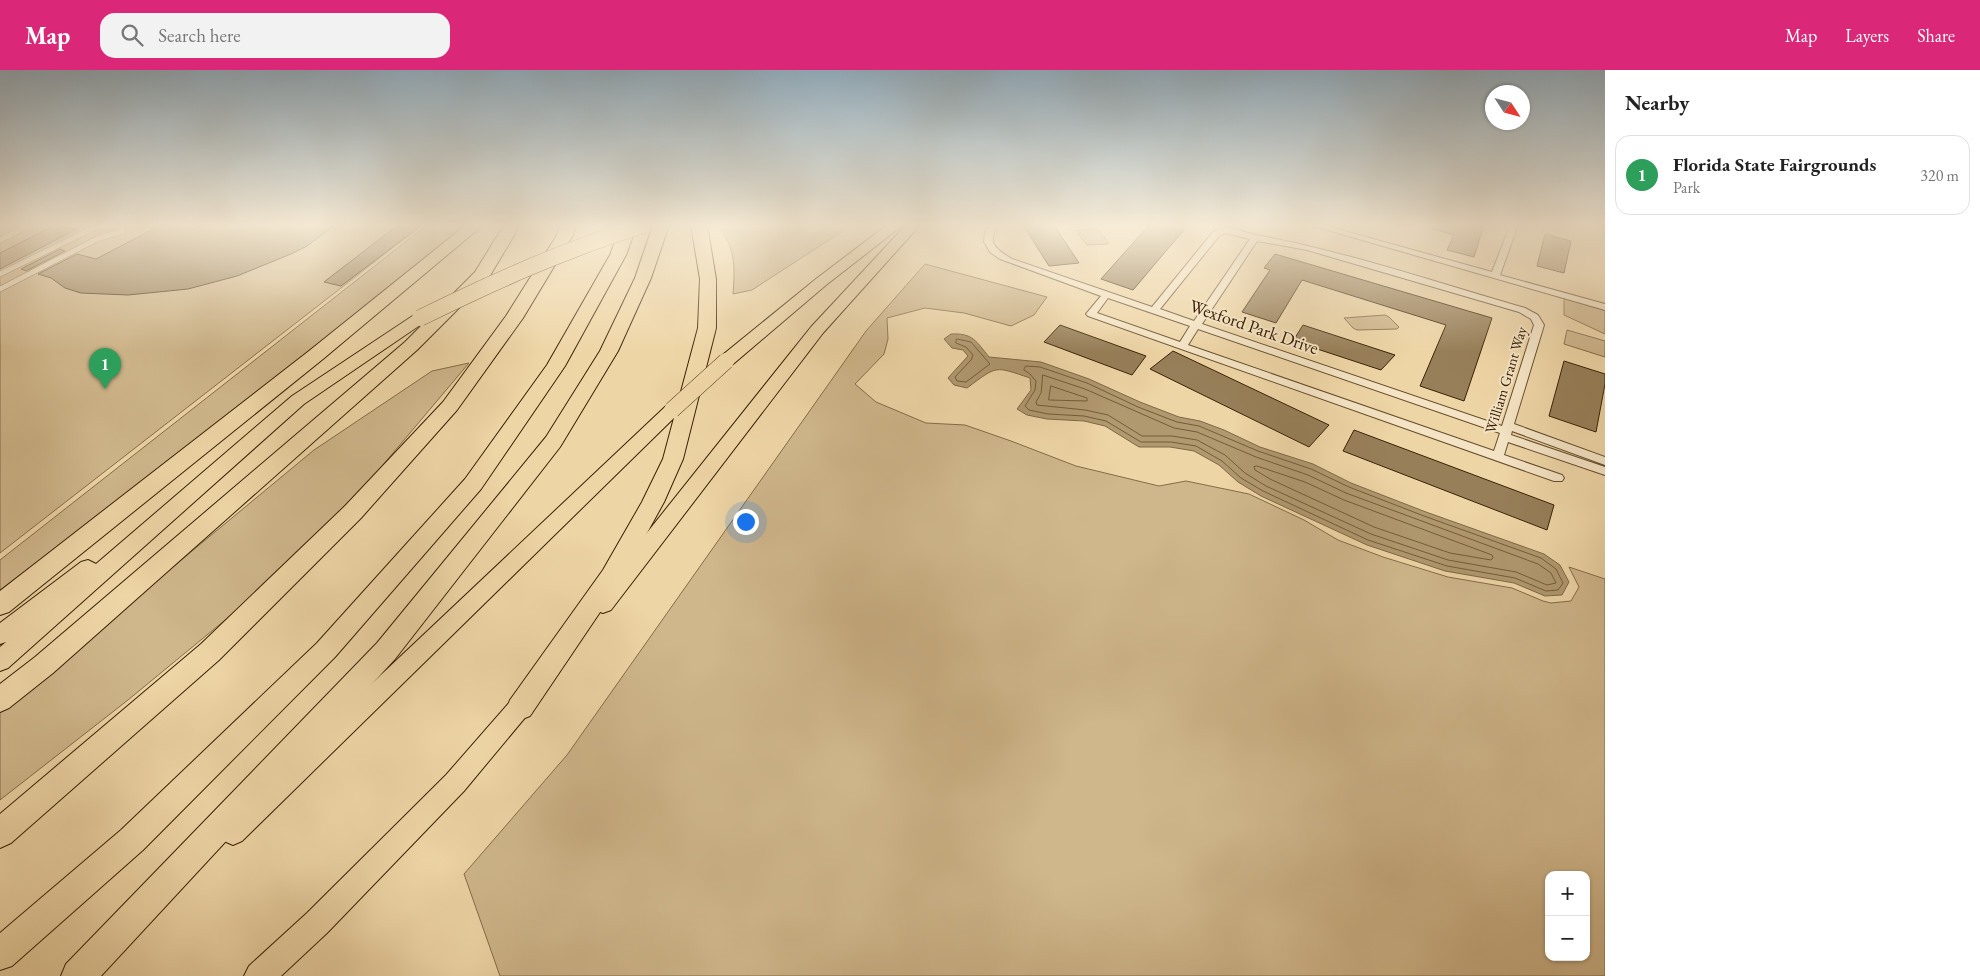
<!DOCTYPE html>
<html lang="en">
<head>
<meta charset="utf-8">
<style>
	:root { --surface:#fff; --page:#f2f2f2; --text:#222; --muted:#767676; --line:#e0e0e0; --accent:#db2777 }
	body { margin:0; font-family:"EB Garamond",serif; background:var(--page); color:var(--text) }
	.controls { position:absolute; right:15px; bottom:15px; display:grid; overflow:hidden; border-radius:10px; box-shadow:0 1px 4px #0004 }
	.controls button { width:45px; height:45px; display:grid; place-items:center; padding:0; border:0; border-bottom:1px solid var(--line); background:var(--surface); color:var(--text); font:25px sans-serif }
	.compass { position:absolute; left:1485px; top:15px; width:45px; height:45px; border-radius:50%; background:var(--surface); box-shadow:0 1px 4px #0004; rotate:126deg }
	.you { position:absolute; left:745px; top:451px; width:18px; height:18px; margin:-12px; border:4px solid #fff; border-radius:50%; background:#1a73e8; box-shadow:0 0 0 8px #1a73e833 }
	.badge { display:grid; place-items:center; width:32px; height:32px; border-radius:50%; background:var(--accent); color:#fff; font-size:16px; font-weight:700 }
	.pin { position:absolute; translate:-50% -41px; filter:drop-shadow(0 1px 2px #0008) }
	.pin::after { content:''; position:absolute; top:26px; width:18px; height:15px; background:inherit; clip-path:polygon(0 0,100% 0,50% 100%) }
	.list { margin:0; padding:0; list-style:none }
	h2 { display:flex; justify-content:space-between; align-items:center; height:65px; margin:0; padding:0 20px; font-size:21px }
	h2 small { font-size:16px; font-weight:400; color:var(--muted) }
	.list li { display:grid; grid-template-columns:32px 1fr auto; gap:15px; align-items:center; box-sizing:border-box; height:80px; margin:0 10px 10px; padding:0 10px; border:1px solid var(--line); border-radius:15px }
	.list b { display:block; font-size:19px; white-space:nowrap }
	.list p { margin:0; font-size:16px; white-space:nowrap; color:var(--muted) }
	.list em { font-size:16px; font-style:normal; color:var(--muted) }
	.icon { flex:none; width:28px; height:28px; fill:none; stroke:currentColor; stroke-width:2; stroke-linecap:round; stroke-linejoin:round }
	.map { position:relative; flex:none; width:1605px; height:906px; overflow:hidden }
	header { display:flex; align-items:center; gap:30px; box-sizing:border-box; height:70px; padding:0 25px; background:var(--accent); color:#fff }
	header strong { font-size:24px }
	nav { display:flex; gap:28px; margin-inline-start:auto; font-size:18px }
	.search { width:350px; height:45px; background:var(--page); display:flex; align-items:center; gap:12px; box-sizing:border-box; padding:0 18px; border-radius:15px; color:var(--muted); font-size:19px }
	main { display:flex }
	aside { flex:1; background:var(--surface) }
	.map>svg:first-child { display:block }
	.green { fill:#cfb68b; stroke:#846c48; fill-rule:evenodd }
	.water { fill:#b0986f; stroke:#806845 }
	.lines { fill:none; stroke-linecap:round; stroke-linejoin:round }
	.shore { stroke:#745c3a; stroke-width:1 }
	.building { fill:#977f59; stroke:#392105 }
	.service-casing { stroke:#664e2d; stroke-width:6 }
	.minor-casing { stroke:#664e2d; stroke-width:2 }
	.primary-casing { stroke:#392105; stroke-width:2 }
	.motorway-casing { stroke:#392105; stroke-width:2 }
	.service { stroke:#f4e4c5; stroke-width:5 }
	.minor { fill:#f4e4c5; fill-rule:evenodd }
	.primary { fill:#eed5a6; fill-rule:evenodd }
	.motorway { fill:#eed5a6; fill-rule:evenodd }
	.primary-bridge-casing { stroke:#392105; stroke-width:17; stroke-linecap:butt }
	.primary-bridge { stroke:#eed5a6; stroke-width:16 }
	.labels { text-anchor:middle; stroke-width:4; stroke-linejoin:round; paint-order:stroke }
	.far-street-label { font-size:15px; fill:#392105; stroke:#f4e4c5 }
	.street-label { font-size:18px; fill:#392105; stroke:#f4e4c5 }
</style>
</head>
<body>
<header>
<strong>Map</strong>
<div class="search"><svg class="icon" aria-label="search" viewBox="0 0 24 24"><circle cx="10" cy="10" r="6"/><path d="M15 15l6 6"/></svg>Search here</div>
<nav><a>Map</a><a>Layers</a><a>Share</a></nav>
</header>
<main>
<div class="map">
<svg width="1605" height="906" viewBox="0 0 1605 906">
	<rect width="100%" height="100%" fill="#eed5a6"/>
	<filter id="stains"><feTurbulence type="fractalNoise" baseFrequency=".004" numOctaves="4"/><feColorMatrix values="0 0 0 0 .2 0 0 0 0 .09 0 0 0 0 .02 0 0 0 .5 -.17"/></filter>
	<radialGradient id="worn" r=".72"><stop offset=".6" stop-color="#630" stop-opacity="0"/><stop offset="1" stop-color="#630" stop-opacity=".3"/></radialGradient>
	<path class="green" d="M0,155H422L0,483Z
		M427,155H468L201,369L0,520V490Z
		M717,155H852L752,220L733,224C735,197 736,176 717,155Z
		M1094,158L1098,159L1108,172V174L1087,175L1076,161Z
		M925,194L1047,227L1034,245L1011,256L964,243L925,238L887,248L888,269L884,284L855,314L876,332L926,353L965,355L1011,371L1076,396L1159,416L1186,411L1249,424L1304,450L1338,470L1383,487L1448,507L1512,518L1543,531L1551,533L1571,531L1579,517L1569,497L1605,509V906H500L464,804L567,685L866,261ZM1549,805H1586V887H1549Z
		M1564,228L1605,240V264L1564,245Z
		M1385,245L1389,247L1399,257L1397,259L1357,260L1353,258L1344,248Z
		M1567,260L1605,271V287L1564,274Z
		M469,293L339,447L270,513L128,630L0,730V640L314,380L432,301Z"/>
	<path class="water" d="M951,264C973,263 976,271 989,287L1041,292L1089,309L1140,332L1179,347L1200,351L1224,360L1260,377L1313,394L1351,413L1426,442L1544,484L1560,495L1569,512L1562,525L1545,526L1514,513L1445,501L1367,475L1261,426L1238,412L1219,395L1194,381L1170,377H1139L1105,356L1084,351L1047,349L1027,345L1017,339L1031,320L1030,308C994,296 998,295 967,318L954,315L948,308L968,286L963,280L952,278L944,269Z"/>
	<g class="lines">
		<path class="shore" d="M957,269L971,272L990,294L966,312L957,311L955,307L971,290L973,285L966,277L956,273Z
			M1026,296L1040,297L1087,313L1138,337L1177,352L1199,356L1258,381L1311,399L1349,417L1424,446L1541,488L1556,499L1563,513L1558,520L1546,521L1515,508L1447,496L1368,470L1263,421L1241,408L1222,391L1196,376L1171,372H1141L1106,351L1084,346L1048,344L1029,340L1025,336L1035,320L1036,311L1030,304L1024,300Z
			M1043,305L1085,319L1174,358L1197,362L1256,387L1308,405L1346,423L1538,494L1551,503L1556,513L1547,515L1516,502L1448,490L1371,464L1266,416L1245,403L1225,385L1197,370L1172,366H1142L1108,345L1085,340L1037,335L1036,332L1041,323Z
			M1051,316L1087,328V331L1049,330Z
			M1257,396L1305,412L1344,430L1492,485L1493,488L1491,490L1450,483L1374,457L1270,409L1255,400L1254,397Z"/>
	</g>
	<path class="building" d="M55,155L77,159L0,199V183Z
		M161,155H335L307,176L291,184L237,206L188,219L128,225L81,223L65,218L51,208L38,204L77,184L96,189Z
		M398,155H422L341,216L324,212Z
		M1023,155H1054L1079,193L1049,196Z
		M1149,155H1188L1133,220L1101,209Z
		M1432,155H1484L1474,187L1447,180L1454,165L1432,159Z
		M1545,164L1571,171L1564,203L1537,196Z
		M60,179L65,181L26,201L21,199Z
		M1275,184L1492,248L1464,331L1420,316L1446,255L1302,210L1276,253L1242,242L1270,200L1264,198Z
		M1060,255L1146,286L1132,305L1044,272Z
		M1303,255L1395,285L1381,300L1293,271Z
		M1173,281L1329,355L1309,377L1150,299Z
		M1564,291L1605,304V314L1596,362L1549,346Z
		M1354,360L1554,435L1547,460L1343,381Z"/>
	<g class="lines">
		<defs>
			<path id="service" d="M0,170L30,155
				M0,204L100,155
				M0,219L97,169L123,161L121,155"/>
			<path id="minor" d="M989,155H997C987,174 996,179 1012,189L1152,237L1213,162L1218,160L1210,155C1227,155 1244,163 1261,166C1351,183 1438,213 1525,238L1538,245L1544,255L1514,354L1605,387V395L1512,361L1511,365L1605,397V405L1508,372L1504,385L1562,405L1564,408L1562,411H1554L1088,246L1086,244L1101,226L1000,189L990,182L984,172L985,162ZM1226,163L1250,169L1194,251L1160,239L1219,166ZM1257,171L1307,180L1519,242L1531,249L1534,255L1502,356L1202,254ZM1108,228L1190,256L1180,272L1097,243ZM1198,259L1500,363L1494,381L1188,275Z
				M1310,155H1323L1492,202L1510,155H1518L1500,205L1605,234V240Z"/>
			<path id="primary" d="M887,155H903L826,215L732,295H720L718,291L720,287L816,209Z
				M906,155H920L823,263L611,540L603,543L595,540L592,534L595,528L811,257Z
				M420,243L426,245L428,248L426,251L304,334L8,598L0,601V577L6,572L0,574V553L81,492L88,490L96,494L292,326L414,245Z
				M672,334L678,336L681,340L678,344L242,771L233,775L224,771L220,762L224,753L666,336Z
				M530,615L538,618L542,625L538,632L464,721L327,863L281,906H244L249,896L307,843L446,705L522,618Z"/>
			<path id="motorway" d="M466,155H483L323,289L9,542L0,545V521L309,281Z
				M504,155H520L488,209L417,280L53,603L9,638L0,642V614L35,587L405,272L475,202Z
				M560,155H576L573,165L523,248L457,340L361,448L219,590L11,773L0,778V744L201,574L345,436L443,332L506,246L557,165Z
				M621,155H637L626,185L565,296L481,419L335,587L143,780L12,896L0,900V863L121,760L317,573L465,409L547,295L610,185Z
				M653,155H669L651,208L618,281L560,377L395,589L101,906H61L66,894L377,573L546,367L600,281L635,208Z
				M691,155H707L716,209V258L683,389L664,432L619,514L530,646L520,650L510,646L507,638L510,630L603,500L642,432L663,389L698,258L700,209Z"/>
		</defs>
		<use href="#service" class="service-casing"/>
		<use href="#minor" class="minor-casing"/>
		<use href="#primary" class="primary-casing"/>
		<use href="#motorway" class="motorway-casing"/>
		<use href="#service" class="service"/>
		<use href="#minor" class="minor"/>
		<use href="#primary" class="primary"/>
		<use href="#motorway" class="motorway"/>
		<defs>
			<path id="primary-bridge" d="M420,248C493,212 566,179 644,155
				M672,340L726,291"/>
		</defs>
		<use href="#primary-bridge" class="primary-bridge-casing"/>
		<use href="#primary-bridge" class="primary-bridge"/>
	</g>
	<linearGradient id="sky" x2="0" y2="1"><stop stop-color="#91a9b8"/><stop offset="0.55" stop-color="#f7ecd7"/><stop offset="1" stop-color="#f7ecd7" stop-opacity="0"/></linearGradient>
	<rect width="1605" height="282" fill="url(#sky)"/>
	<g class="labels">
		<g class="far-street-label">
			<text transform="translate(1506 310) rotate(-73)" y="5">William Grant Way</text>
		</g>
		<g class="street-label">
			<text transform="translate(1254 257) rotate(19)" y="6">Wexford Park Drive</text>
		</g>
	</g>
	<rect width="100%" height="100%" filter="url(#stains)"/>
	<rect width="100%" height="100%" fill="url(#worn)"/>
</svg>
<div class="controls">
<button>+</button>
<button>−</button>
</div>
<svg class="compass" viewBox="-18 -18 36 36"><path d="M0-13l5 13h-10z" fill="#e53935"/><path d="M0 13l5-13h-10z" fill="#767676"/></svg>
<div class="you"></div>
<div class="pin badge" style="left:105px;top:319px;background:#2e9e5b">1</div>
</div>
<aside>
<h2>Nearby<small></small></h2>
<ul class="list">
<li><span class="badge" style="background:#2e9e5b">1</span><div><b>Florida State Fairgrounds</b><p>Park</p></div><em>320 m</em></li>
</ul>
</aside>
</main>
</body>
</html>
